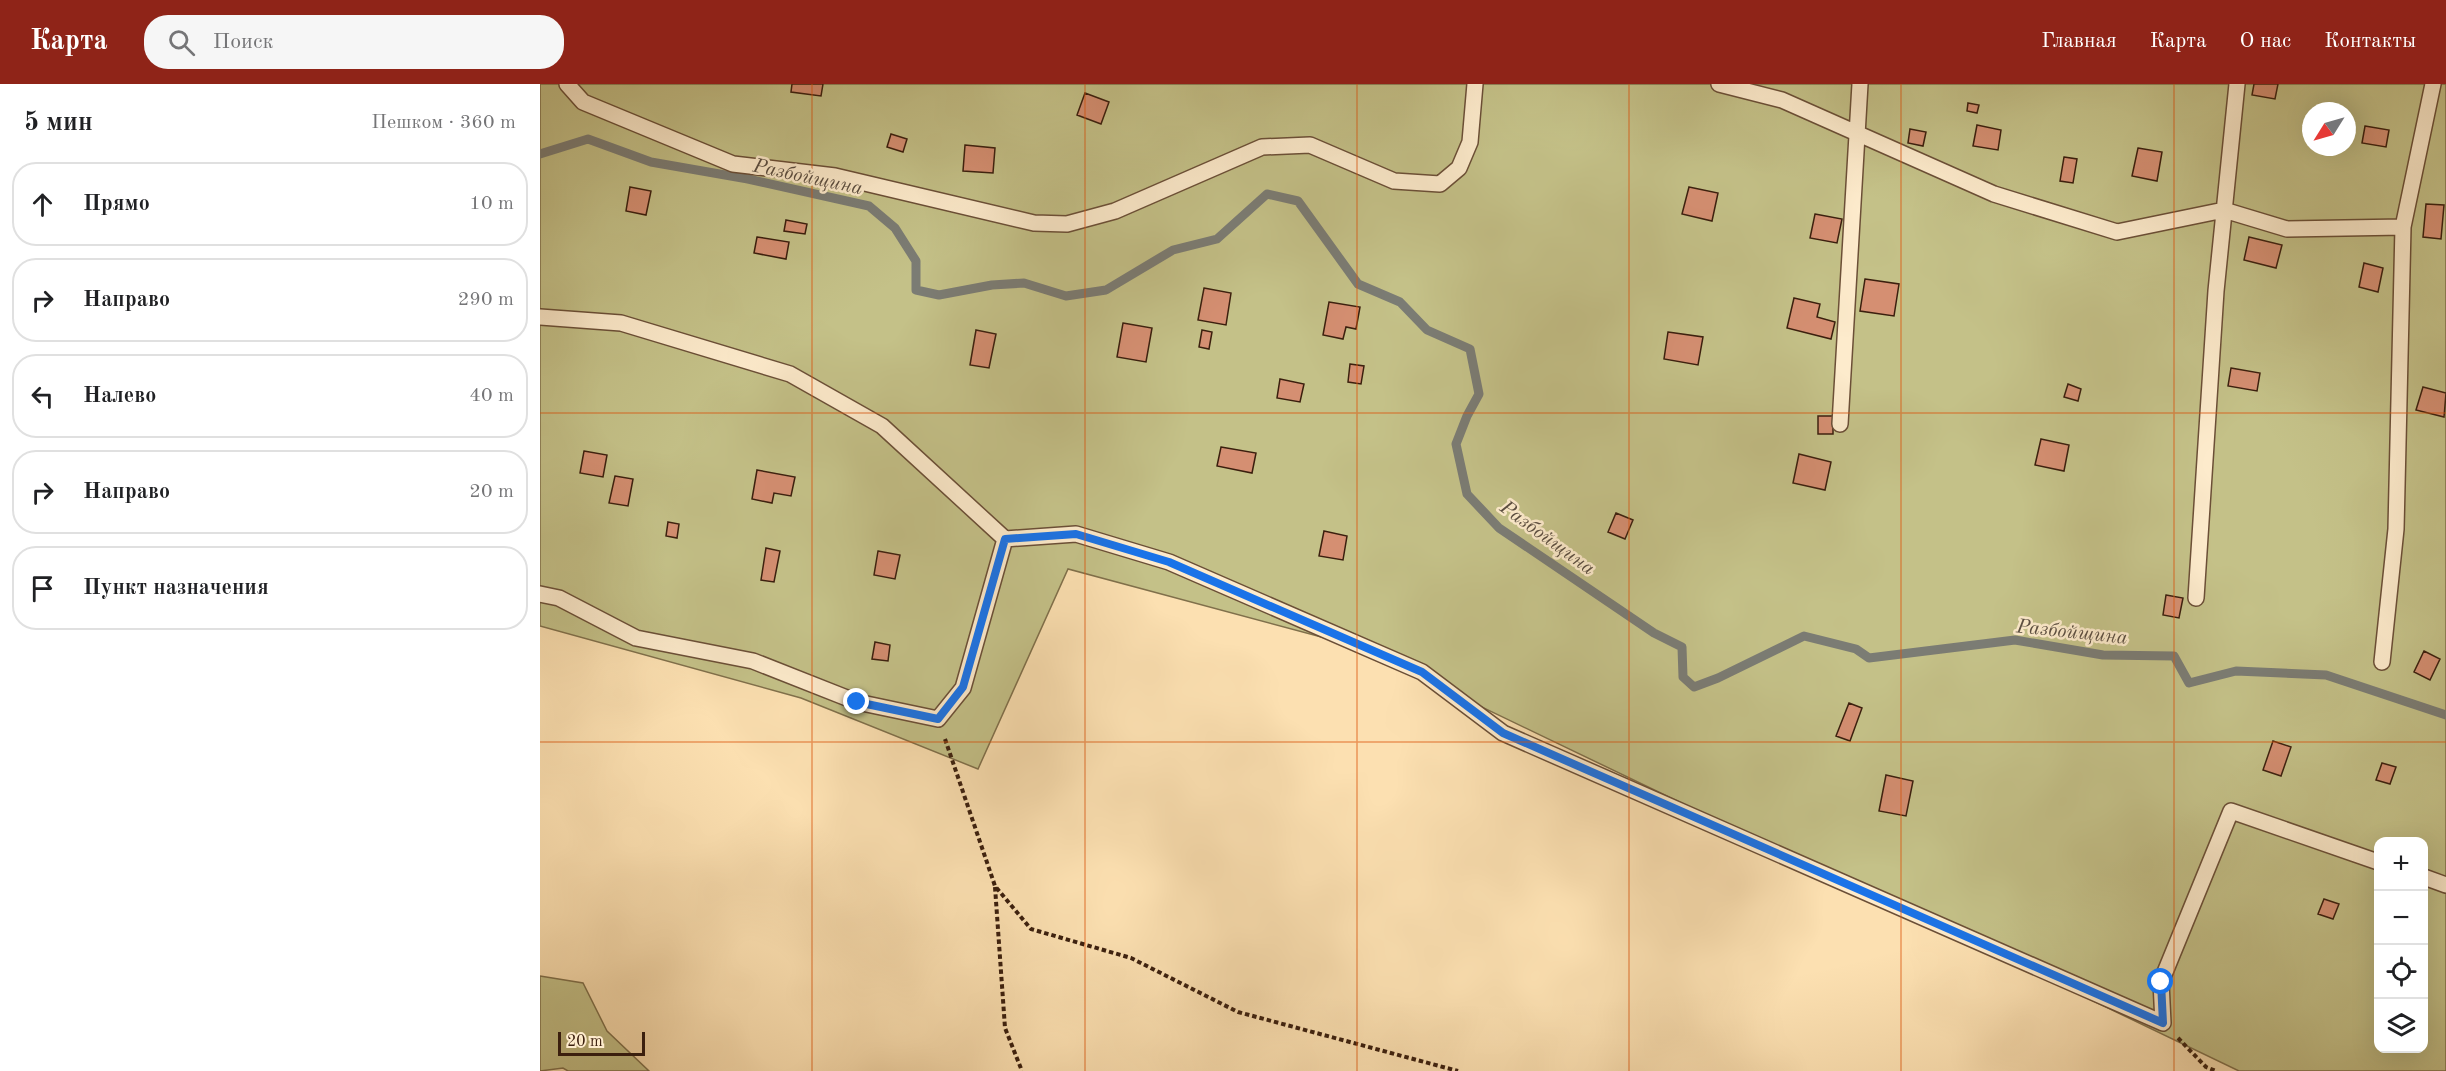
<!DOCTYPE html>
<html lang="ru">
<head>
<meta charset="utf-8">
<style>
	:root { --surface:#fff; --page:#f6f6f6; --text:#202124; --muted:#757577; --line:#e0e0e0; --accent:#8f2418 }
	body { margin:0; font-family:"Old Standard TT",serif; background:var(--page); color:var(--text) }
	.controls { position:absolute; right:18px; bottom:18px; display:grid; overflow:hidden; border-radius:12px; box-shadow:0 6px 24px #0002 }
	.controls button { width:54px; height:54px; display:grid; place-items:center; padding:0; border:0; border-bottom:2px solid var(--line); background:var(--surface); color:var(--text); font:30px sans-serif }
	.compass { position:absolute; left:1762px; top:18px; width:54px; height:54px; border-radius:50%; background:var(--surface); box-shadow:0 6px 24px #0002; rotate:233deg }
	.scale { position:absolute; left:18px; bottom:15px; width:87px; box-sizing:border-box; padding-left:6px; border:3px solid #3b1f0e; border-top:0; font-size:16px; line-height:21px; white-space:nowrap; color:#3b1f0e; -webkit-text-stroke:4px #fdebcc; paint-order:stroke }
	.stop { position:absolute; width:18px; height:18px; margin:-14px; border:4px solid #1a73e8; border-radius:50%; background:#fff }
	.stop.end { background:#1a73e8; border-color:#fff; box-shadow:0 2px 6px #0008 }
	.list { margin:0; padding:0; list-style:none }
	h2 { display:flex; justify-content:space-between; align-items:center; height:78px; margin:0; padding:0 24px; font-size:26px }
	h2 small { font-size:20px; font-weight:400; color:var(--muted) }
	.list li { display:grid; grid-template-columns:39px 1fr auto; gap:18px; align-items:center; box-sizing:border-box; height:84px; margin:0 12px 12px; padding:0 12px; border:2px solid var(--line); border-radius:24px }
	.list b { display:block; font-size:22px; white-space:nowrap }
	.list em { font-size:20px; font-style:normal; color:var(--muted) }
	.icon { flex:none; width:33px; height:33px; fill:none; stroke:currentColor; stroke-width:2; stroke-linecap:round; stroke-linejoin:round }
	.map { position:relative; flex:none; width:1906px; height:987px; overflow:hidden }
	header { display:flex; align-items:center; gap:36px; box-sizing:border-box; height:84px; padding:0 30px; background:var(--accent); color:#fff }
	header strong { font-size:28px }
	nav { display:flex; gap:33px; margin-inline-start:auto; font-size:21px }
	.search { width:420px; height:54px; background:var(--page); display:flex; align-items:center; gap:15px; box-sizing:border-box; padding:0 21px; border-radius:24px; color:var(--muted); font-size:22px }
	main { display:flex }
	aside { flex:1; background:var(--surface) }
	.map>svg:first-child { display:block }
	.green { fill:#c4c188; stroke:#80704b; stroke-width:1.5; fill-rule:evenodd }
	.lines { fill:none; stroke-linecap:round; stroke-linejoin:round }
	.stream { stroke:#7b7c74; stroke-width:9 }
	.building { fill:#d58f72; stroke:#3b1f0e; stroke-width:1.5 }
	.lane-casing { stroke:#6b4f37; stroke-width:18 }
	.path { stroke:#3b1f0e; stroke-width:4; stroke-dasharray:4.5 3; stroke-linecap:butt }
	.lane { stroke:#fdebcc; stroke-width:15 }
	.route { stroke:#1a73e8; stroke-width:8 }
	.grid { fill:none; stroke:#df560c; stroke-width:1.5; stroke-opacity:0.55 }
	.labels { text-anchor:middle; stroke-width:5; stroke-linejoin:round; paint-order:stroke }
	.water-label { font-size:20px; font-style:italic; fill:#5b4e41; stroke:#fdebcc }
</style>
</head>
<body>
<header>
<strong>Карта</strong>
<div class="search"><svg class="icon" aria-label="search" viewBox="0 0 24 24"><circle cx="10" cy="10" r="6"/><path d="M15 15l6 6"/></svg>Поиск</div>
<nav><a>Главная</a><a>Карта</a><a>О нас</a><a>Контакты</a></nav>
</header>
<main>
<aside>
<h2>5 мин<small>Пешком · 360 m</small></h2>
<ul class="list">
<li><svg class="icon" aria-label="ahead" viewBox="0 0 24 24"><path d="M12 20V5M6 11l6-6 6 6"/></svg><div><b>Прямо</b></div><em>10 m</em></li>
<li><svg class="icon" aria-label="right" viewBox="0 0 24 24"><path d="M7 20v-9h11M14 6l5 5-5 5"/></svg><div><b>Направо</b></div><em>290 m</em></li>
<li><svg class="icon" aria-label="left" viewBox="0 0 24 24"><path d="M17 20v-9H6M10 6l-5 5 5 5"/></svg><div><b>Налево</b></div><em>40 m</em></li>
<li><svg class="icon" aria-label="right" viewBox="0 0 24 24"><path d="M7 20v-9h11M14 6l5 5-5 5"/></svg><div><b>Направо</b></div><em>20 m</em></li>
<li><svg class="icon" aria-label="arrive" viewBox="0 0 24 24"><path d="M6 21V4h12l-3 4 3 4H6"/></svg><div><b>Пункт назначения</b></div></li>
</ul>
</aside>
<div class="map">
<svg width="1906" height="987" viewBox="0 0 1906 987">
	<rect width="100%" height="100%" fill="#fce0b1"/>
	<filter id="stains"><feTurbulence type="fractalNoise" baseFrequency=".00333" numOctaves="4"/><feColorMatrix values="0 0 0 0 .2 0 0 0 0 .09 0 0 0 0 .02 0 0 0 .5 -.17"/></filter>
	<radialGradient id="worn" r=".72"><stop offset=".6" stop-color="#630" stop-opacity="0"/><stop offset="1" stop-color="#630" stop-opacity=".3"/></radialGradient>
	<path class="green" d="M0,0H1906V987H1699L815,562L528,485L438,685L261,614L0,542ZM1771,27H1807V63H1771ZM1838,758H1884V964H1838Z
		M0,892L43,899L67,947L109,987H28L23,984L0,987Z"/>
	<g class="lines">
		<path class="stream" d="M0,70L48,55L111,78L208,95L329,122L355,144L376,177V206L399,211L452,201L484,199L526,212L566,206L633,166L677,155L727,110L758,117L818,200L860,218L887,246L930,265L939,310L927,332L916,360L927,410L959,444L1114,549L1142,563L1143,593L1154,603L1178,594L1264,552L1316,565L1329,574L1475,556L1563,571L1634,572L1649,599L1696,587L1786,591L1906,631"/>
	</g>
	<path class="building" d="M252,0H283L281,12L251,8Z
		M1714,0H1738L1735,15L1712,11Z
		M545,9L569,18L561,40L537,31Z
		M1428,19L1439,21L1437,29L1427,27Z
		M1437,41L1461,46L1458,66L1433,62Z
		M1825,42L1849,46L1846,63L1822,59Z
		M1370,45L1386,48L1383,62L1368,59Z
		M351,50L367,55L363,68L347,63Z
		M425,61L455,64L453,89L423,87Z
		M1598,64L1622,68L1617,97L1592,92Z
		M1524,73L1537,75L1533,99L1520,97Z
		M90,103L111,107L106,131L86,127Z
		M1149,103L1178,109L1172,137L1142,130Z
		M1886,120L1904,121L1901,155L1883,153Z
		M1275,130L1302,135L1297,159L1270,154Z
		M246,136L267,140L265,150L244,147Z
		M217,153L249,158L246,175L214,169Z
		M1709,153L1742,161L1736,184L1704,176Z
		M1824,179L1843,184L1838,208L1819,203Z
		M1325,195L1359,200L1354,232L1320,227Z
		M664,204L691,209L686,241L658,236Z
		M1254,214L1280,220L1277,233L1295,238L1291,255L1247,244Z
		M789,218L820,223L816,245L806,243L803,255L783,251Z
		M583,239L612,244L606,278L577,273Z
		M436,246L456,250L449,284L430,281Z
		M662,246L672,248L669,265L659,263Z
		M1128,248L1163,253L1158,281L1124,275Z
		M810,280L824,282L821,300L808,298Z
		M1691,284L1720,289L1717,307L1688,302Z
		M740,295L764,300L760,318L737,314Z
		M1528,300L1541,305L1538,317L1524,313Z
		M1883,303L1906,309L1904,333L1876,326Z
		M1278,332H1293V350H1278Z
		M1501,355L1529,361L1524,387L1495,381Z
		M681,363L716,369L712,389L677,382Z
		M44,367L67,371L63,393L40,389Z
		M1259,370L1291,378L1285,406L1253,399Z
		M217,386L255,393L251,412L234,409L232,419L212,415Z
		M75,392L93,395L88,422L69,419Z
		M1076,429L1093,436L1085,455L1068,448Z
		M128,438L139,440L137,454L126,452Z
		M784,447L807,452L803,476L779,472Z
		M226,464L240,467L234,498L221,496Z
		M338,467L360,471L355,495L334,491Z
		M1626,511L1643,514L1639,534L1623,531Z
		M335,558L350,561L348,577L332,575Z
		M1884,567L1900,575L1890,596L1874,588Z
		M1309,619L1322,624L1310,657L1296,652Z
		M1733,657L1751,663L1741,692L1723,686Z
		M1842,679L1856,683L1850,700L1836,696Z
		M1346,691L1373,697L1366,732L1339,727Z
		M1784,815L1799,820L1793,835L1778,830Z"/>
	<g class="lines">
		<defs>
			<path id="lane" d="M27,0L43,18L193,80L295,92L494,139L527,140L575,127L722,63L770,61L854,97L900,100L919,84L930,58L935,0
				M1179,0L1242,16L1454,110L1577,148L1684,126L1747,145L1863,143
				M0,233L81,239L250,290L342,342L465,455L423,604L398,635L317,618L213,577L96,554L19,514L0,510
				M1300,340L1320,0
				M465,455L536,450L629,478L882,588L963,649L1623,939L1621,898L1691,727L1838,778
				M1656,514L1676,207L1697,0
				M1842,578L1856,445L1863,143L1893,0
				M1884,793L1906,801"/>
		</defs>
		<use href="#lane" class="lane-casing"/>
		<path class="path" d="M405,655L455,802L491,845L591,874L698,928L918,987
			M455,803L465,944L482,987
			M1638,954L1666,983L1676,987"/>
		<use href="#lane" class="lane"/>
	</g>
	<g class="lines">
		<path class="route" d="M317,618L398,635L423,603L465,455L536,450L629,478L882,588L963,649L1623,939L1621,898"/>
	</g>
	<path class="grid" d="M272,0V987M545,0V987M817,0V987M1089,0V987M1361,0V987M1634,0V987M0,329H1906M0,658H1906"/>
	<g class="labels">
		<g class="water-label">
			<text transform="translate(268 92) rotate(12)" y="7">Разбойщина</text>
			<text transform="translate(1008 453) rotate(36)" y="7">Разбойщина</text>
			<text transform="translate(1532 547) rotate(6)" y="7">Разбойщина</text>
		</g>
	</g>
	<rect width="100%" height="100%" filter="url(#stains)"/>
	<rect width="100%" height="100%" fill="url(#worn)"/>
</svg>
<div class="controls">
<button>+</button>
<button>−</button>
<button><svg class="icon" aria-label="locate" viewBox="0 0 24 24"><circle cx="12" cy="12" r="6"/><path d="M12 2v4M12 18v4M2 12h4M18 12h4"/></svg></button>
<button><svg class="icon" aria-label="layers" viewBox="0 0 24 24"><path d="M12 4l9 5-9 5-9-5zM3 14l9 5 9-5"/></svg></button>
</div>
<svg class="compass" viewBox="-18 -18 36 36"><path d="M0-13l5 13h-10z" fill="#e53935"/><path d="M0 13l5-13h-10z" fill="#757577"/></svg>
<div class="scale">20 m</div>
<div class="stop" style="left:1621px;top:898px"></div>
<div class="stop end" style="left:317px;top:618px"></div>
</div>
</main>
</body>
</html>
